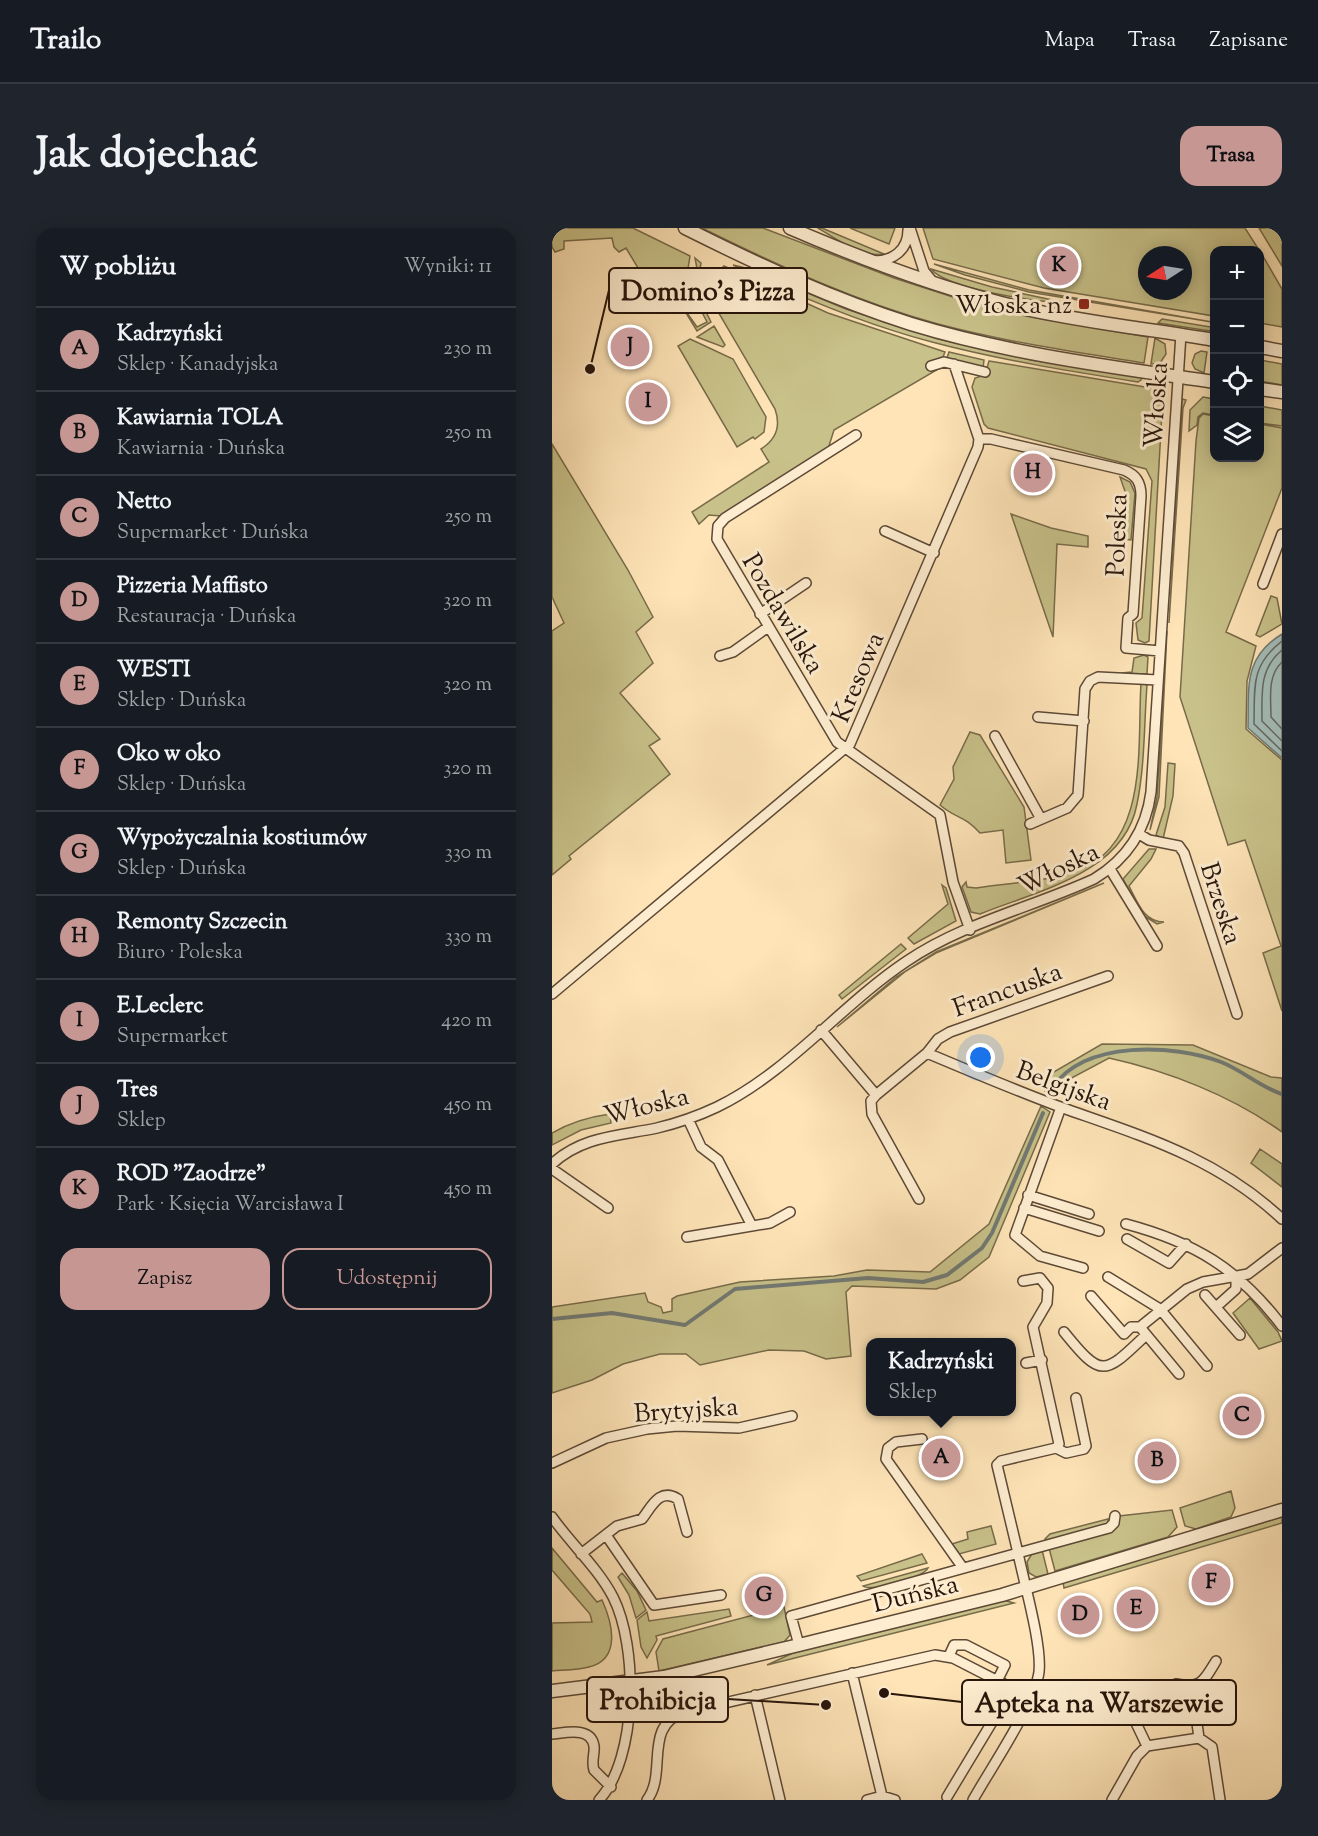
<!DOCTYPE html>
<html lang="pl">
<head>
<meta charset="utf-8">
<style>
	:root { --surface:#171b24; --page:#20242c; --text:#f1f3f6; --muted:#9ea1a6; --line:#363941; --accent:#c59692 }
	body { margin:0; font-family:"Sorts Mill Goudy",serif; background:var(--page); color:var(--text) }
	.controls { position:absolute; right:18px; top:18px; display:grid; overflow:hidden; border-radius:12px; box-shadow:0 3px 15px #0003 }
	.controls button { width:54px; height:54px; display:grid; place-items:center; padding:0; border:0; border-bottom:2px solid var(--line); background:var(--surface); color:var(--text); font:30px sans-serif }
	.compass { position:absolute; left:586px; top:18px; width:54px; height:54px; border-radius:50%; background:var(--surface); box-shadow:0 3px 15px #0003; rotate:258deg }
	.you { position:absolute; left:429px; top:830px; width:21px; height:21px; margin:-15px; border:4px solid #fff; border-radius:50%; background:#1a73e8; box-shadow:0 0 0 9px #1a73e833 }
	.badge { display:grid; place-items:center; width:39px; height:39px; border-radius:50%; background:var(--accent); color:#111; font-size:20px; font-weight:700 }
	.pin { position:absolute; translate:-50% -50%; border:3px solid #fff; box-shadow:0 2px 6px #0006 }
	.popup { position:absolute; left:314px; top:1110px; width:150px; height:78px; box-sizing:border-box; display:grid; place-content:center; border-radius:12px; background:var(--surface); filter:drop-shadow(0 2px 4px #0005); font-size:20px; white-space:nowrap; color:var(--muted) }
	.popup b { font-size:22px; color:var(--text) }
	.popup::after { content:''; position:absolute; left:50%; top:100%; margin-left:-12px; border:12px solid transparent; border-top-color:var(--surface) }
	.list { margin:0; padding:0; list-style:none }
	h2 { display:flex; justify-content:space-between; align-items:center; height:78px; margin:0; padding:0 24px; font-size:26px }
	h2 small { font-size:20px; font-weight:400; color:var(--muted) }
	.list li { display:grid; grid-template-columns:39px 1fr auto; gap:18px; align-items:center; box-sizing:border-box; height:84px; padding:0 24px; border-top:2px solid var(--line) }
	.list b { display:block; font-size:22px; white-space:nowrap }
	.list p { margin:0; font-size:20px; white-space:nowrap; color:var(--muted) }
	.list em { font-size:20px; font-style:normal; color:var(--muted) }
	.actions { display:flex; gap:12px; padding:18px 24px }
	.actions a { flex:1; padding:14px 0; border:2px solid var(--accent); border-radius:18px; text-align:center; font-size:21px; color:var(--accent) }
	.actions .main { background:var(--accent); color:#111 }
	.icon { flex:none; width:33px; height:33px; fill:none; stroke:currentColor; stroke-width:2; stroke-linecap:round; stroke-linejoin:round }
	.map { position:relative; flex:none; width:730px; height:1572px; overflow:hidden; border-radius:18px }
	header { display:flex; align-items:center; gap:36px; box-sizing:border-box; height:84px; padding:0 30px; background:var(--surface); border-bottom:2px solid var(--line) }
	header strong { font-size:28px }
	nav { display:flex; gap:33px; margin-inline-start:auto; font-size:21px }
	.intro { display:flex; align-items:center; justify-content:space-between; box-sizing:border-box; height:144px; padding:0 36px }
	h1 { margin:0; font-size:42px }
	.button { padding:15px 27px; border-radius:18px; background:var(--accent); color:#111; font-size:21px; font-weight:700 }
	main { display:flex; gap:36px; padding:0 36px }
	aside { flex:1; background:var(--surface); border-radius:18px; box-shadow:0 3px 15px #0003 }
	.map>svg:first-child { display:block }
	.green { fill:#c8c189; stroke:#786b4a; stroke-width:1.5; fill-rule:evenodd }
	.water { fill:#a3bcb8; stroke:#717973; stroke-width:1.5 }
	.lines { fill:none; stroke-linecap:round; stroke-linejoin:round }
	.shore { stroke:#656862; stroke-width:1.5 }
	.stream { stroke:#717973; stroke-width:4 }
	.minor-casing { stroke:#5d4936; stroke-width:12 }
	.tertiary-casing { stroke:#5d4936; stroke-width:15 }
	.minor { stroke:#feedd0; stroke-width:9 }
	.tertiary { stroke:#feedd0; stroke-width:12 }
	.poi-dot { fill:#8f2418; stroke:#feedd0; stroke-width:2 }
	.labels { text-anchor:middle; stroke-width:6; stroke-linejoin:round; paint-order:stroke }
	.poi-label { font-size:26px; fill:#27150b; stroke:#feedd0; text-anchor:end }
	.street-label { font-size:26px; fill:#27150b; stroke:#feedd0 }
	.leader { fill:none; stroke:#27150b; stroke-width:2 }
	.callout-dot { fill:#27150b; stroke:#feedd0; stroke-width:2 }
	.callout { fill:#feedd0; stroke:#27150b; stroke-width:2 }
	.callout-label { font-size:27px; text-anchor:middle; font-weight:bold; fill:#27150b }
</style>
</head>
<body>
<header>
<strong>Trailo</strong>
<nav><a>Mapa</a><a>Trasa</a><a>Zapisane</a></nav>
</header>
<div class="intro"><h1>Jak dojechać</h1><a class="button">Trasa</a></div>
<main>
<aside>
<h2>W pobliżu<small>Wyniki: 11</small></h2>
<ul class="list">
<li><span class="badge">A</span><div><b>Kadrzyński</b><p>Sklep · Kanadyjska</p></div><em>230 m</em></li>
<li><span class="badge">B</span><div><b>Kawiarnia TOLA</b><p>Kawiarnia · Duńska</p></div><em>250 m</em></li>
<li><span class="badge">C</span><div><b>Netto</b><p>Supermarket · Duńska</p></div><em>250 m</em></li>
<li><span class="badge">D</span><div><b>Pizzeria Maffisto</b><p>Restauracja · Duńska</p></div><em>320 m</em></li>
<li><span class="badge">E</span><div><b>WESTI</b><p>Sklep · Duńska</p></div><em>320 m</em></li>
<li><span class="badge">F</span><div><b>Oko w oko</b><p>Sklep · Duńska</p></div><em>320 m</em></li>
<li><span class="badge">G</span><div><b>Wypożyczalnia kostiumów</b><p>Sklep · Duńska</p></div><em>330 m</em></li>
<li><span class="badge">H</span><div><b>Remonty Szczecin</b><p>Biuro · Poleska</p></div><em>330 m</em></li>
<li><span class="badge">I</span><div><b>E.Leclerc</b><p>Supermarket</p></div><em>420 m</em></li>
<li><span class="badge">J</span><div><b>Tres</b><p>Sklep</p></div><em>450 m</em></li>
<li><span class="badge">K</span><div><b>ROD &quot;Zaodrze&quot;</b><p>Park · Księcia Warcisława I</p></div><em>450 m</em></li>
</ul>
<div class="actions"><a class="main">Zapisz</a><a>Udostępnij</a></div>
</aside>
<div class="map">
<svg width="730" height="1572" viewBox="0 0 730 1572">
	<rect width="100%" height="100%" fill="#fee4b7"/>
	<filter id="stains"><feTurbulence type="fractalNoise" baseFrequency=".00333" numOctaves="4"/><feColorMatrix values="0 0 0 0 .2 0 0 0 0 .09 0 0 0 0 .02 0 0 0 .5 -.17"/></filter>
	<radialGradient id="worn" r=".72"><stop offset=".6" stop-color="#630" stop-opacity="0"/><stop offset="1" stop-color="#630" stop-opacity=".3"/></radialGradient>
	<path class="green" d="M0,0H81L138,28C136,41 134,61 121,68L109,52L100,59L104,66L96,71L101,65L74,20L67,24L62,19L60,10L12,13V21L3,24L0,19Z
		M150,0H211L342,50L404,70L485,90L596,109L592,135C523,124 454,114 386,96C303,73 227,38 150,0Z
		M266,0H270L332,26C310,30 284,11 266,0Z
		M298,0H343L337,16Z
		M371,0H693L707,22H662V88L492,60L381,31ZM595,27H631V63H595Z
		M707,0H730V38Z
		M708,23L730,61V99L708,95Z
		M143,30L149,35L144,64L159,94L145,103L128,75L145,99L155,94L141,67L146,46Z
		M382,36L477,62L660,94L477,64L413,47Z
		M181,37L198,41L294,81L387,111L479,132L590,149L589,152L586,154C517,143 448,132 380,114C311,96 245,68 181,37Z
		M172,38L276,85L393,124L391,129L379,134L388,140L282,202L276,221L169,288L157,287L147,296L140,284L217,234L209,221C225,211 229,198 223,181L158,70V52Z
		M379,41L440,59L510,74C485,75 394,60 379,41Z
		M610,91L659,99L658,103L606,95Z
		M162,98L173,117L171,119L145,109Z
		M603,110L613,116L614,126L608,135L599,136Z
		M138,111L181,131L214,189L212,204L203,211L201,209L185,219L126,118Z
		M649,123L655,124L652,145L643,141L640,135L643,126Z
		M397,124L432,132L431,140L395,130Z
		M708,132L730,136V157L708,153Z
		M437,133L605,161L611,166L597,413L593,415L586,412L584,395L590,390L600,253L594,241L436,200L432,196L420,159L423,150L433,147Z
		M651,169L662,171V187L651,185L646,189L645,197L637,203L638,182Z
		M630,171L634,172L631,180L617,395Z
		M708,178L730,182V198L708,195Z
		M651,186L662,188V230H708V196L730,200V260L674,404L704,418L695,453L694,501L730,532V783L711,725L729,718L693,612L676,617L628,469L644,213L647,190Z
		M0,216L76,342L101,389L84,404L101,435L68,465L108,511L97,518L118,546L17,628L19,631L0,647V403L12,395L0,369Z
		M568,249L578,254L583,265L579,312L571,311L575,269Z
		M459,286L499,300L536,308V319L505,316L501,409Z
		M719,368L725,370L730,396L708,409L704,407Z
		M615,403L607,569L598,602L605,569Z
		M592,427L596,429L595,446L569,445L580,444L582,430Z
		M589,455L595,457C592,496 593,537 585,576C572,646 484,663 428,686L419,684L410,659L414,654L415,659L424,660C457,655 493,654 524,643C598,617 585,518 589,455Z
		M418,504L428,507L472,579L479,632L454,635L451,602L428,605C412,587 404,591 388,577L402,551L401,539Z
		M616,535L623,536L621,568L611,611L604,607L613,579Z
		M597,621H604L599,631L577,658C586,675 592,694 612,694L605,696L592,688L571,651Z
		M552,655L384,725L354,743L285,799L344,749L384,724Z
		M390,657L394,660L404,693L362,716L356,710L396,676Z
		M349,716L354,721L290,771L287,767Z
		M550,816L641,817L719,849L730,850V904C680,868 616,843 557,830L510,855L504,868L493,863L500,845Z
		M489,878L498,884L437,1029L408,1052L384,1061L300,1058L294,1064L299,1128L274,1131L252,1123L217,1122L148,1137L134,1126H108L71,1136L40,1152L0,1165V1079L93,1065L96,1074L109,1079L111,1085L120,1083V1071L125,1068L188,1054L282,1048L315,1042L378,1044L437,996Z
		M58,886L59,895L29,902L0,917V905C19,894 36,889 58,886Z
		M708,921L730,936V959L699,935Z
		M698,1070L726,1104L730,1113L707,1121L681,1085Z
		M679,1263L683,1280L679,1289L644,1301L633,1298L628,1280Z
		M620,1282L625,1299L616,1309L503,1343L497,1320L561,1302L567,1288Z
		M730,1289V1295L512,1360L511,1354Z
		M556,1291V1296L494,1313L493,1311L498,1306Z
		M439,1298L444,1316L407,1326L400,1316L416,1311L415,1304Z
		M0,1320L45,1374L50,1372C60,1394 70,1431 37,1439C26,1442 12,1442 0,1443V1395L40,1394L38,1386L0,1342Z
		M490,1322L496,1346L484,1349L477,1345L475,1334L481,1324Z
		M370,1326L375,1335L309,1353L305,1348Z
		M376,1340C371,1350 319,1364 311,1358Z
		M70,1345L85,1363L94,1382L84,1390L77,1367L66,1349Z
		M451,1372L462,1375L215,1437L241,1425Z
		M232,1379L238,1407L232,1414L107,1443L104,1424L111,1411Z
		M177,1381L179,1388L104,1408L105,1412L95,1430L89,1419L85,1392L95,1384L97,1393Z"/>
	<path class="water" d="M730,406V530L696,500C697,459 691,430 730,406Z"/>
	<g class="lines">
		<path class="shore" d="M730,413C698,438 703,459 702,496L730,523
			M730,422C707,441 710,465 710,493L730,513
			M730,434C715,448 719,470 719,489L730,501"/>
		<path class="stream" d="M501,859C533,812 622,816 669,834C690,842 708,859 730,866
			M0,1091L60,1085L133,1097L183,1061L316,1050L371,1054L395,1047L430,1020L440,1005L491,885"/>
		<defs>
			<path id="minor" d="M358,0L372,43L381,54
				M322,33C341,33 356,22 356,2
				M379,138L392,134L433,144
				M304,207L173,290L166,298L165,311L285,514L388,587L401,654L418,702
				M427,211H439L572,242C584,247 589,254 589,268L581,386L576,390L574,420L608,423
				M333,303L382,325
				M711,356L730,306
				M208,386L254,355
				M168,428L181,424L216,399
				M486,489L532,493
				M443,508L489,591
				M478,596L515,580L526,567L533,461L538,453L546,449L606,452
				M587,606L597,612L627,618L632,625L685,786
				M558,641L605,718
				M0,766L298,516L426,219L427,211L402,136
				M269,802L324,867L375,825C420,844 465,863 511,880C593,909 665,930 730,991
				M375,825L386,811L398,804L556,748
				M324,867L319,873L320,886L367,971
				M509,879L463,1007L488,1028L531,1040
				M136,891L149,919L166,932L200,998
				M0,936C30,908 67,908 105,900C126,895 146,888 165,879C237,844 289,777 355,733C411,695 481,679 542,651C575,631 594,603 599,564L629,106
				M0,941L56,980
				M476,967L537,986
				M472,980L547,1003
				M574,996C642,1014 687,1041 730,1098
				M135,1009L218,995L238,984
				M575,1011L617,1035L634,1016
				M556,1049L608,1081L655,1138
				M653,1067L688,1107
				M539,1068L572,1106L579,1099H588L627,1146
				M664,1079L684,1061V1048
				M588,1099L635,1061L651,1054L696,1046L730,1020
				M512,1104C550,1151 552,1147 594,1107
				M474,1135L490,1132
				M370,1211L344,1214L336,1220L334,1231L411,1340
				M504,1220L514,1225L532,1221L534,1218L524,1170
				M0,1235L54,1210L95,1201L125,1198L187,1200L240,1188
				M0,1289C19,1316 46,1340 61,1369C86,1418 86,1530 47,1572
				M54,1307L102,1377L169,1367
				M29,1326L65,1298L90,1291C99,1280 107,1259 126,1271L135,1304
				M247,1417L239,1388L466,1325L445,1237L449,1233L504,1220L507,1216L481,1099L495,1075L496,1060L488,1050L471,1053
				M397,1428L402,1417H414L453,1437L445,1453
				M300,1445L330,1568
				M624,1456C649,1461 652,1453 664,1433
				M640,1459L647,1510
				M203,1467L228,1572
				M584,1495L595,1518
				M0,1506C13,1505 39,1498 42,1518C43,1526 39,1533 42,1542L59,1559
				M395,1569L460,1461
				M95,1572C116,1545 90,1497 133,1484L383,1427L401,1430L479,1470
				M315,1572L330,1568L343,1572
				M421,1572C438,1541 483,1476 487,1444C490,1416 472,1355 466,1325L557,1300L562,1295L563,1288
				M560,1572L585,1528L595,1518L647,1510L660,1519L668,1572"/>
			<path id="tertiary" d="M133,0C207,37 280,71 359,96C457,126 561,139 662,154
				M238,0C312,32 386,60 465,79C530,94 597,101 662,112
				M708,119L730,123
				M708,161L730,164
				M0,1463L112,1449L247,1417L450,1367L730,1282"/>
		</defs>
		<use href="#minor" class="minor-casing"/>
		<use href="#tertiary" class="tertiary-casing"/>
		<use href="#minor" class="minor"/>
		<use href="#tertiary" class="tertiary"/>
	</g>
	<rect class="poi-dot" x="526" y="70" width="12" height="12" rx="3"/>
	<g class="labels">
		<g class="poi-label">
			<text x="520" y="85">Włoska nż</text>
		</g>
		<g class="street-label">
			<text transform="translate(603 177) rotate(-86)" y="9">Włoska</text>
			<text transform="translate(564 307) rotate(-88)" y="9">Poleska</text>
			<text transform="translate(232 385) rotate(59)" y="9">Pozdawilska</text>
			<text transform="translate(305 449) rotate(-67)" y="9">Kresowa</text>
			<text transform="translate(506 640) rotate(-26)" y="9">Włoska</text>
			<text transform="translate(670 675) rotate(72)" y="9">Brzeska</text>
			<text transform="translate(455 761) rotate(-20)" y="9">Francuska</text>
			<text transform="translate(512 857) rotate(20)" y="9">Belgijska</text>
			<text transform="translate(94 877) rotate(-14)" y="9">Włoska</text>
			<text transform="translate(134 1181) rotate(-4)" y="9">Brytyjska</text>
			<text transform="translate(363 1365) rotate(-14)" y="9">Duńska</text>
		</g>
	</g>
	<path class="leader" d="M38 141L57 62M274 1477L176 1471M332 1465L410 1474"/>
	<g class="callout-dot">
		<circle cx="38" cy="141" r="6"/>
		<circle cx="274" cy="1477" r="6"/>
		<circle cx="332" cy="1465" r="6"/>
	</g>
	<g class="callout">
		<rect x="57" y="40" width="198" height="45" rx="6"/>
		<rect x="35" y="1449" width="141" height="45" rx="6"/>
		<rect x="410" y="1452" width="274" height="45" rx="6"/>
	</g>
	<g class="callout-label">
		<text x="156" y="72">Domino's Pizza</text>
		<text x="106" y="1481">Prohibicja</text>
		<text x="547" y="1484">Apteka na Warszewie</text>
	</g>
	<rect width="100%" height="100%" filter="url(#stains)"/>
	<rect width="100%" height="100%" fill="url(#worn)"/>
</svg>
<div class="controls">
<button>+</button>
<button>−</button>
<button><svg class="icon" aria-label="locate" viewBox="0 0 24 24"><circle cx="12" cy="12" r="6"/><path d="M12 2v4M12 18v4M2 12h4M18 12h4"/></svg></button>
<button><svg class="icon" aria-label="layers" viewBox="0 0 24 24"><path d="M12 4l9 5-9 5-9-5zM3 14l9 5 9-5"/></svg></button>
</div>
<svg class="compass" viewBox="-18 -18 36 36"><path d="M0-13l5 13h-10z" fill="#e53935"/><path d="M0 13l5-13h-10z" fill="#9ea1a6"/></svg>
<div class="you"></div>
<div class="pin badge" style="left:389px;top:1230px">A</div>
<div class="popup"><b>Kadrzyński</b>Sklep</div>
<div class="pin badge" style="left:605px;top:1233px">B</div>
<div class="pin badge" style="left:690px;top:1188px">C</div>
<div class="pin badge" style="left:528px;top:1387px">D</div>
<div class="pin badge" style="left:584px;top:1381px">E</div>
<div class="pin badge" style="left:659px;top:1355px">F</div>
<div class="pin badge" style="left:212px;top:1368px">G</div>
<div class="pin badge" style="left:481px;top:245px">H</div>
<div class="pin badge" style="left:96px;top:174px">I</div>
<div class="pin badge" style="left:78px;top:119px">J</div>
<div class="pin badge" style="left:507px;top:38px">K</div>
</div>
</main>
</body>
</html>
